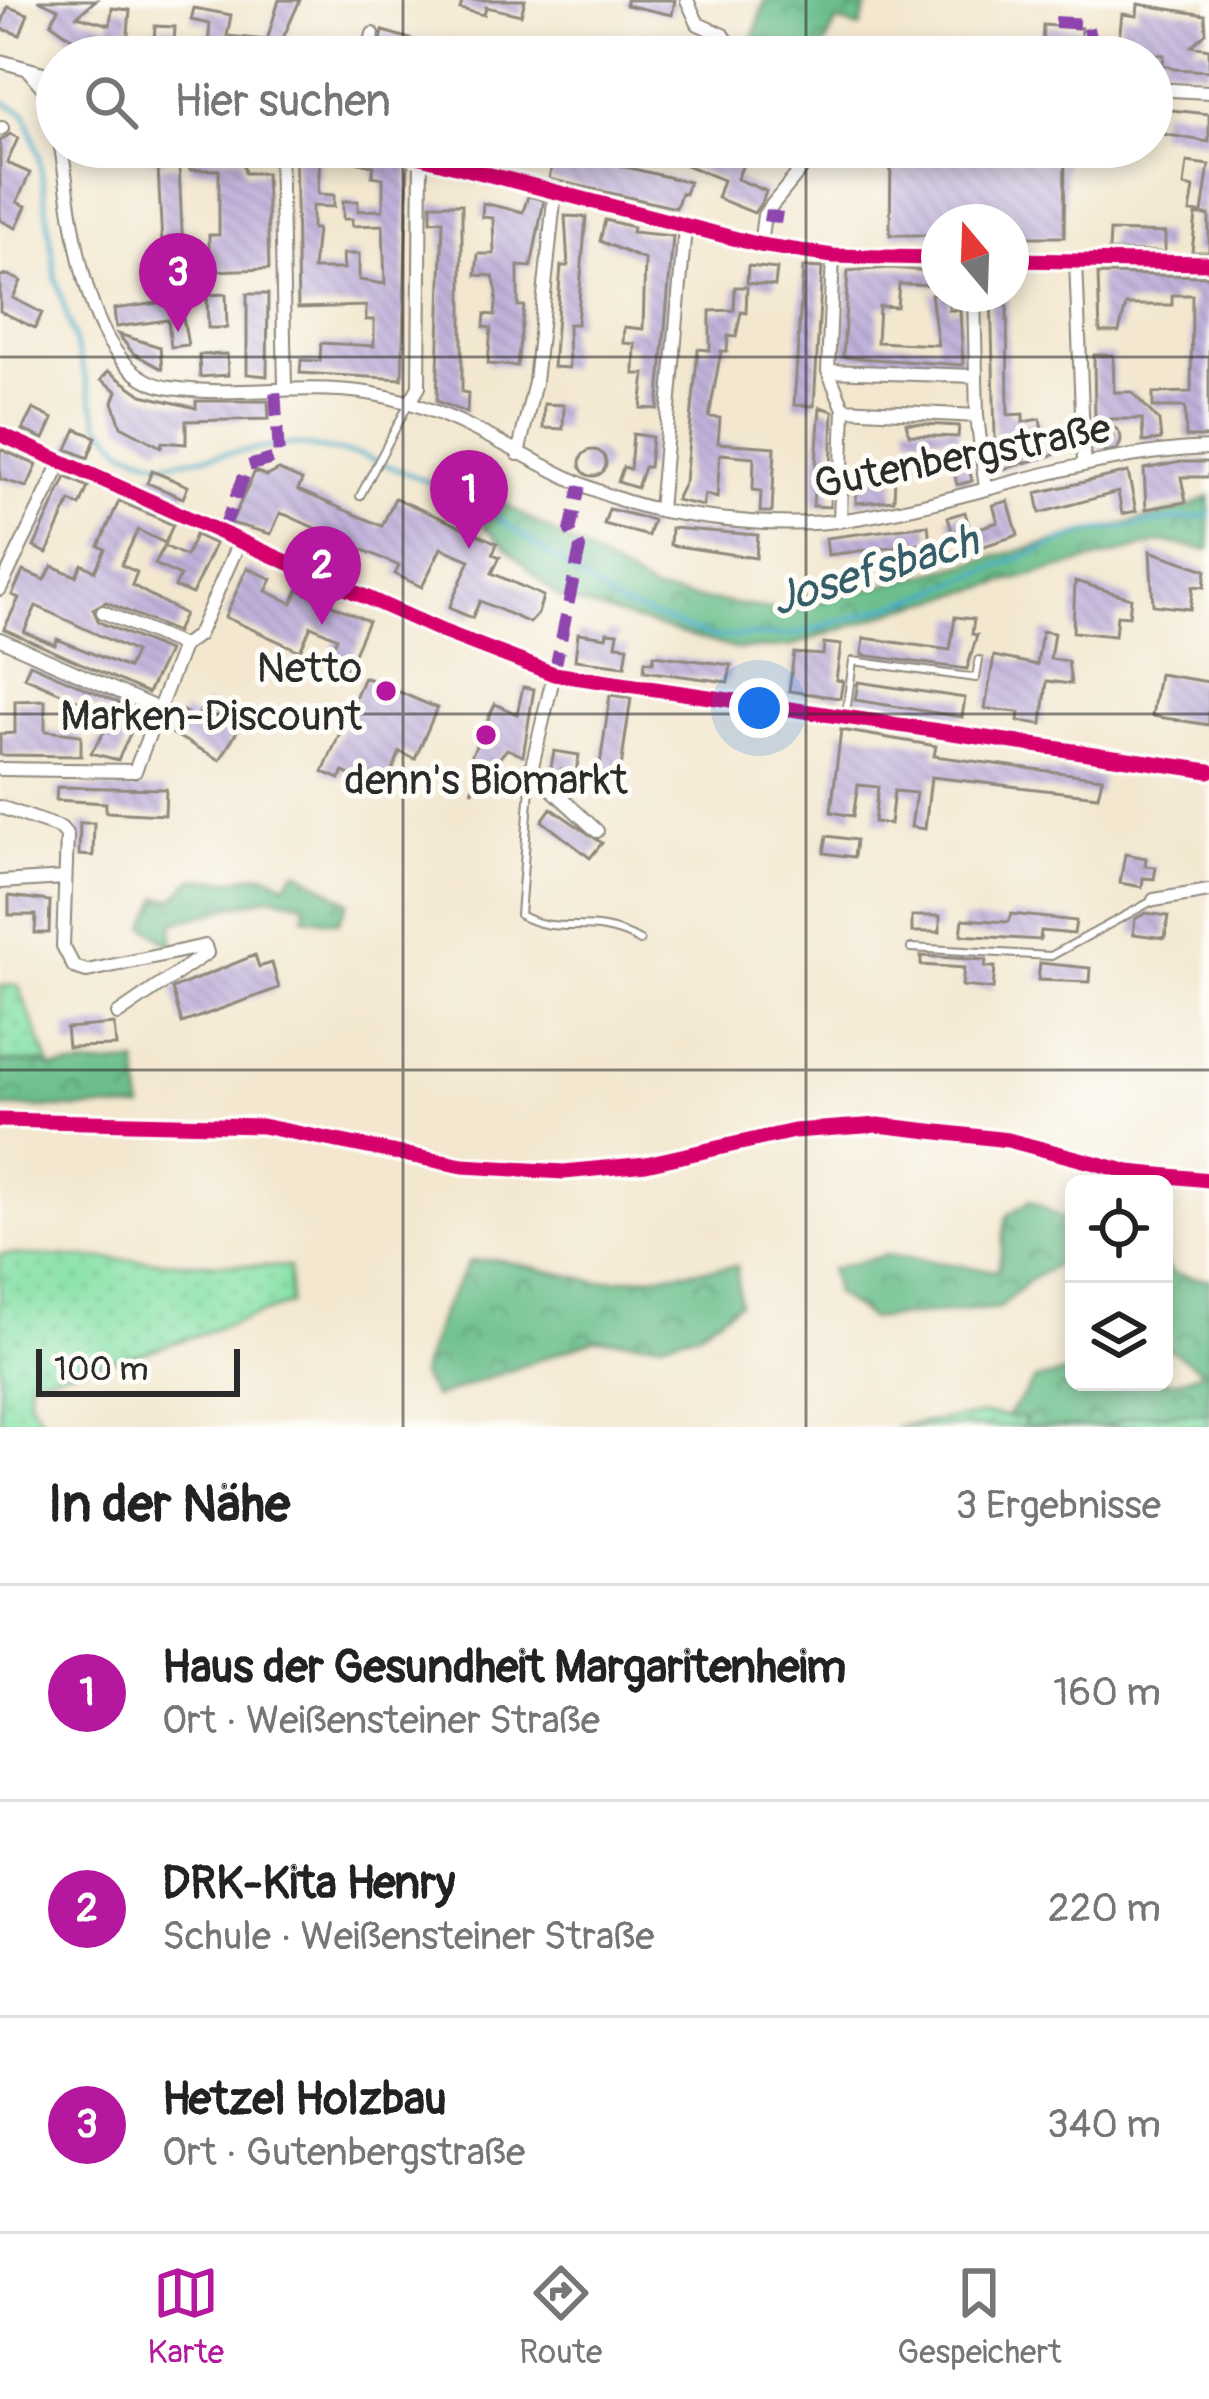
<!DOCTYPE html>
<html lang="de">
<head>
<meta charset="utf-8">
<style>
	:root { --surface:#fff; --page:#f6f6f6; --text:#222; --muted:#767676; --line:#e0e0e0; --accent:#b5179e }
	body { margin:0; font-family:Pangolin,sans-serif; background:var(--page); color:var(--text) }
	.controls { position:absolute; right:36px; bottom:36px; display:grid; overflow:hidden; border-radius:18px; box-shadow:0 6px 18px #0003 }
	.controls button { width:108px; height:108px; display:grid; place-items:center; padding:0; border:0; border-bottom:3px solid var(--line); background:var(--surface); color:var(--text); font:60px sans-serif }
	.compass { position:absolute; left:921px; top:204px; width:108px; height:108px; border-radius:50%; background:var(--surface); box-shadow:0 6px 18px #0003; rotate:341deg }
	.scale { position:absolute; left:36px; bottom:30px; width:204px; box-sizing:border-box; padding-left:12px; border:6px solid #2b2b2b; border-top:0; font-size:33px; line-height:42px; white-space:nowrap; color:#2b2b2b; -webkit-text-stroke:9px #fdfcf7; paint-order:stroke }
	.you { position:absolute; left:759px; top:708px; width:42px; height:42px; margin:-30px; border:9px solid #fff; border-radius:50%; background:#1a73e8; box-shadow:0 0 0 18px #1a73e833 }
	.badge { display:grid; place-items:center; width:78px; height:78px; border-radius:50%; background:var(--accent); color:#fff; font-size:39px; font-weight:700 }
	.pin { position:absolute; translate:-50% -99px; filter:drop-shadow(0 3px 6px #0008) }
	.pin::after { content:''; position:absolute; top:63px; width:42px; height:36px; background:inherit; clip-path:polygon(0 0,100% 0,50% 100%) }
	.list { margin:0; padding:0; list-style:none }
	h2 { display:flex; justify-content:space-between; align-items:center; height:156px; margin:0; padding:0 48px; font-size:51px }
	h2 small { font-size:39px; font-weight:400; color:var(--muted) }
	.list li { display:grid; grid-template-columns:78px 1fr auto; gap:36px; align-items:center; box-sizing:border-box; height:216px; padding:0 48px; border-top:3px solid var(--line) }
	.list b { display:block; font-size:45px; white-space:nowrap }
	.list p { margin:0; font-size:39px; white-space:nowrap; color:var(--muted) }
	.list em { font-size:39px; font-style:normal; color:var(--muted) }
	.icon { flex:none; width:66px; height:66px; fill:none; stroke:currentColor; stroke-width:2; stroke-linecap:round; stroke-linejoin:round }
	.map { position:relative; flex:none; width:1209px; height:1427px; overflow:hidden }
	.search { position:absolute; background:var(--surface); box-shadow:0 6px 18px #0003; left:36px; right:36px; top:36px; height:132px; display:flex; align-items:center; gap:30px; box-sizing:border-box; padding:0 42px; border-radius:66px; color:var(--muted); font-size:45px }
	.sheet { height:804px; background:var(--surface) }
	nav { display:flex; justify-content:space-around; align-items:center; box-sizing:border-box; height:168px; border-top:3px solid var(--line); background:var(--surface); font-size:33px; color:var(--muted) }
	nav a { display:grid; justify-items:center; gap:6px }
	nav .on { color:var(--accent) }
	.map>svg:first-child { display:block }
	.grass { fill:url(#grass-dots); stroke:#588669; stroke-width:3 }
	.forest { fill:url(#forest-crowns); stroke:#4c755c; stroke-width:3 }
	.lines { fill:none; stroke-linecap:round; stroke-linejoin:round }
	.stream { stroke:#47abc7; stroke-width:4.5 }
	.building { fill:url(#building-back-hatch); fill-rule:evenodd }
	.lane-casing { stroke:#8f897d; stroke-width:10 }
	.street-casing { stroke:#8f897d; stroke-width:16 }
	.secondary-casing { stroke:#8f897d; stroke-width:21 }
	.lane { stroke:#fff; stroke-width:6 }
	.street { stroke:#fff; stroke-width:12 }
	.secondary { stroke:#fce5d0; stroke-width:16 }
	.quiet { stroke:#8e44ad; stroke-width:12; stroke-dasharray:24 12; stroke-linecap:butt }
	.cycleway-casing { stroke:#fdfcf7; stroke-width:22 }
	.cycleway { stroke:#d6006c; stroke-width:15 }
	.grid { fill:none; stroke:#2b2b2b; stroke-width:3; stroke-opacity:0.55 }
	.poi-dot { fill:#b5179e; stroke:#fdfcf7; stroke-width:4.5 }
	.labels { text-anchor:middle; stroke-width:10; stroke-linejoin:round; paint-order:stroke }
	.street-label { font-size:42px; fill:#2b2b2b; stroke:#fdfcf7 }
	.poi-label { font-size:42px; fill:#2b2b2b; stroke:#fdfcf7; text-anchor:end }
	.water-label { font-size:45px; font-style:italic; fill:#365e69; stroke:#fdfcf7 }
</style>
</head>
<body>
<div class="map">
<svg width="1209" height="1427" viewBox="0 0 1209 1427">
	<defs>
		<pattern id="grass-dots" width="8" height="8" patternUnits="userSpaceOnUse" patternTransform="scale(3)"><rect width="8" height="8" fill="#86e1a7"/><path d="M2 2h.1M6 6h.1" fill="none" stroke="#74c190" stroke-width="1.8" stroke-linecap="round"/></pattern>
		<pattern id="forest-crowns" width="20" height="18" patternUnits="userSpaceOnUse" patternTransform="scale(3)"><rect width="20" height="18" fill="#6cbf8c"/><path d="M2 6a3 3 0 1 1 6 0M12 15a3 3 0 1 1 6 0" fill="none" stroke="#599b73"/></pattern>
		<pattern id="building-back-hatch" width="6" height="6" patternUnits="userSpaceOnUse" patternTransform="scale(3)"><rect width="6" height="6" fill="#c0b1da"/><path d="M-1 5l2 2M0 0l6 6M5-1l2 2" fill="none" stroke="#a598bb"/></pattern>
	</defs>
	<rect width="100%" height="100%" fill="#fdfcf7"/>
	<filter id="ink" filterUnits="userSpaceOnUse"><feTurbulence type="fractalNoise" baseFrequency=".00833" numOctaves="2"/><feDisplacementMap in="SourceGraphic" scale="24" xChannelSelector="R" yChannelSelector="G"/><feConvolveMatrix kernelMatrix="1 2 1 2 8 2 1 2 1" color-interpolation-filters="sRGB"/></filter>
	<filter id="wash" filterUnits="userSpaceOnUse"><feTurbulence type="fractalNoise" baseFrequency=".004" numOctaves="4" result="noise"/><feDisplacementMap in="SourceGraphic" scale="48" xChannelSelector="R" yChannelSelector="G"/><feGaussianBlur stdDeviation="2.7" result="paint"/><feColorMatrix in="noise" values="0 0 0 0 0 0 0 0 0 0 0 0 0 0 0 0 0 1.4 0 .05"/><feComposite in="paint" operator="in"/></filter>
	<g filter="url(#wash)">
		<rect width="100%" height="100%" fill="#f3e7cf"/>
		<path class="grass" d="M18,985L51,1068L44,1063L0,1062V986Z
			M0,1254L289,1267L290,1304L149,1351L29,1380V1401L49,1427H0Z
			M1209,1413V1427H1103L1136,1415Z
			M987,1414L1024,1418V1427H893Z"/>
		<path class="forest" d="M765,0H869L860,28L837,21L819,57H774L751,47Z
			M491,496L655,592L782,611L1187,508L1209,497V550L1162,542L904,608L789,647L735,649L559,598L484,526L472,499Z
			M297,870L349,902L338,922L304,917L305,903L272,896L173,923V947L145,926L159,897L173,899L193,879C206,878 225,882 236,879C257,874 265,869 284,885Z
			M0,1062L44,1063L51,1068L137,1063L142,1109L0,1107Z
			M1031,1200L1074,1225V1269L1063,1261L1027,1282L1000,1308L870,1319L835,1294L830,1269L886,1255L998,1271L1007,1216Z
			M495,1259L598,1282L737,1266L739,1303L697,1332L661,1342L596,1339L434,1398L420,1375L441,1313L469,1262Z
			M1164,1262L1173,1274L1209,1279V1413L1136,1415L1103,1427H1024V1418L1007,1416L1035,1380L1074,1371V1382L1177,1381L1204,1371L1164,1346Z"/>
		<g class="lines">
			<path class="stream" d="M0,101L25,112L39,154L56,279L99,423L125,450L163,463L292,444L361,455L472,499L615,603L712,637L795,635L917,598L1083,533L1209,515"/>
		</g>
		<g id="blocks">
			<path class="building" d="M38,0H96L77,16L110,25L112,8L130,10L126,57H73L86,48L51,23L58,9Z
				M279,0H300L275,56L249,50L248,57L207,55L210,24L191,20L194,8L231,15L227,36L267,40Z
				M463,0H525L521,15L486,7L484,15L460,9Z
				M626,0H675L672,15L626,5Z
				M1138,4L1205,15L1206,33L1192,46L1209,49V71L1174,69L1163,64L1164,55L1118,49L1122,14L1137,16Z
				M8,7L28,14L20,35L0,28Z
				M1043,25L1081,28L1080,49H1042Z
				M155,26L175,27L173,57H153Z
				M383,31L414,40L410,57H378Z
				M580,36L618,46L615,57L577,48Z
				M1162,109L1209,114V142L1157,133Z
				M10,134L18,138L7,163L30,173L17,202L26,206L16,228L0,220V141Z
				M117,147H167L164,162L116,152Z
				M189,147H208L207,158L242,157L245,173H266L269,269L209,271V235H219V170H190Z
				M295,147H355L353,153H375L408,164L402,379L300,373L301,360L320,361L321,343L374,346V320H366V306L298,308ZM320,154L374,166L372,176L383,178V210L358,211V201H343V219H352V226L383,225L385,284L359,280V254H343L344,269H313L317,229H312V206L334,207V195L318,194Z
				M556,147H625L621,166L689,182L685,194L681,193L676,208L549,179Z
				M668,147L748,152L737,179L766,191L763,200L754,213L717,198L723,180L664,156Z
				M977,147H1049V157H1065L1064,237H1020L1011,222H939V235H890L891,154L977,156Z
				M1187,162L1209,165L1202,213L1190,212L1194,188L1184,186Z
				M179,166L185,296L179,297L188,345L171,347L168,320L116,327L114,309L165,302L158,167Z
				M528,196L544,200L531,267L518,266V306H524L517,366L488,364L491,328L484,327L485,314L495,315L497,292L493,276L476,275L478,254H494L493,218L482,217L483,203L523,212Z
				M431,204H462V392L468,393L467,413L437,401L443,220L431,221Z
				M1196,215H1209V252H1192Z
				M565,216L586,217L577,324H568L569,368L553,367L561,266H568Z
				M605,220L633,227L632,232L673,236L658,409L641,408L645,374H634L635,344L623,343L624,327L643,329L645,260L600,241Z
				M1110,231L1165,233V252L1109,251Z
				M748,266L777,269L775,286L747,283Z
				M803,267L822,268L814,406L794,405Z
				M891,268L939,272V285L899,284L897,307L879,306L877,342L938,345L931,294H949V310H960L963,365L843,357L848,271Z
				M1098,274L1209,276V437H1186L1185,407H1153V393L1191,392L1192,295H1172V305H1126L1119,332H1100Z
				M8,275L21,281L13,298L42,313L35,328L0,311V276Z
				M735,287H747L746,313L741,312L736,337L728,336L727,351H721L709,417L720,418L718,443L775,447L772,512H760L761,491L753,490L754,457L720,454L717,498L705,494L703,506L676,500L685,481L698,349L710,350V311L734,310Z
				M226,294L227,328H208L207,295Z
				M247,294H268L267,376L247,374Z
				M991,294H1007L1008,415L1023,414V422L1040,419L1044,442L1068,436L1071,450L996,471Z
				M118,334L160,347L162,369L133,353Z
				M227,354L228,375L200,377L199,355Z
				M1094,355H1113L1114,392H1132L1159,421L1161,440L1143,442L1142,419H1095Z
				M108,371L142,395L196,408V401H268L269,419L186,421V444L162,442L161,447L121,426L113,402L117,391L101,380Z
				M544,404L564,405L563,429L543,428Z
				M820,407L833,411L830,507L813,506Z
				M33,409L53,419L44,439L22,430Z
				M906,423L959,426L958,437L909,435Z
				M1095 439a13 13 0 1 1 26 0a13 13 0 1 1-26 0Z
				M76,429L96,437L88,458L67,449Z
				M633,434L652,437L649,467H644L637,488L618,482L623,467L630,469Z
				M0,449L37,465L27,487L0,479Z
				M580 463a13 13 0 1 1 26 0a13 13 0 1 1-26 0Z
				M965,452L972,481L957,485L950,453Z
				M1181,462H1209V477H1181L1186,502L1146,509L1144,469Z
				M279,470L302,480L298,490L382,526L395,498L497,543L493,554L500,557L492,573L543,596L538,614L530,623L480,601L472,618L449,608L470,560L441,548L422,587L395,574L399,566L286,515L280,513L271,534L231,523L255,471L267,476Z
				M152,471L188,486L183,498L147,483Z
				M1128,472L1136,511L1122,514L1118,492L1040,513L1036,493Z
				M66,477L88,487L80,506L70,501L47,553L34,547Z
				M865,477L895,478L894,500L856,503L857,481Z
				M119,501L173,525L165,543L138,530L121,565L137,572L132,585L184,614L176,632L106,602L93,609L99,622L168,651L148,693L4,629L19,598L12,595L23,571L45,580L52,566L76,576L82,564L95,571L105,549L99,546ZM36,606L135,652L128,668L57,639L55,645L24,632Z
				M1008,501L1018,535L975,549L969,531L953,535L948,517L965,512L970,531L998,522L993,505Z
				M609,509L653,520L648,536L604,524Z
				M928,525L930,542L828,555L826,538Z
				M671,528L758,535L756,558L670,545Z
				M195,535L215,544L192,594L175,587L180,576L155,564L164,546L186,556Z
				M300,544L348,545L340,563L346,574L296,552Z
				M1150,551L1206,570L1204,587L1193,586L1190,609L1153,605Z
				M247,568L272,579L266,591L292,603L298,590L368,621L346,671L326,662L337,638L311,626L300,651L225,617Z
				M1075,581L1131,598L1129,616L1117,615L1115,636L1073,632Z
				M955,617L974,619L972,634L977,635L967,669L862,655L864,638L950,650Z
				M1042,631L1054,633L1050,659L1068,661L1071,684L1047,681L1042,724L1018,721L1019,712L985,709L994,656L1037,665Z
				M607,632L618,633L616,645L628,646L625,666L575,660L578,633L606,637Z
				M824,643L841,645L836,680L843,681L840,698L789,691L794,653L823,655Z
				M654,655L731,665L728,682L644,671L645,661L653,662Z
				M30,664L140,712L118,760L91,753L114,716L24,677Z
				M1159,674L1209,682V725L1152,716Z
				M364,677L437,708L415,759L400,752L384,790L343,772L340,779L323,772Z
				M858,682L965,698L962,717L855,700Z
				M523,687L534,689L523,756L507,749L471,792L480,765L469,761L495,704L517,714Z
				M610,695L631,698L620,775L599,772Z
				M45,700V731L81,735V756L0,755V734L15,733V701Z
				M204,703L243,721L220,760L173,734L183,711L197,718Z
				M841,730L936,746L934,756L1102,778L1098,796L931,777L925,829L911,827L916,793L894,791L890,824L874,822L878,787L858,785L853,816L831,812Z
				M554,751L579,755L576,772L561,769L559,779L545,769L551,767Z
				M57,787L166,789L165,815L106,812V803L56,800Z
				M551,808L602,843L590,858L542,821Z
				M80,823H94L93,856L79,855Z
				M827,836L856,840L854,857L824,853Z
				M1125,854L1146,858L1145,866L1156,867L1154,879L1143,878L1142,887L1120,883Z
				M9,896L50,901L49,933H35L36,915H9Z
				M1146,913L1168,916L1165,938L1133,934L1135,919Z
				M1011,914L1076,921L1074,934L1041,931L1040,940L961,935L963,919L1008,922Z
				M912,916H940V932H912Z
				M255,955L259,967L272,963L279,988L182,1023L172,989Z
				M921,956L986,960L985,967H995L993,989L962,986L964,968L921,965Z
				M1040,963L1090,968L1089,982L1038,980Z
				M114,1024L116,1046L68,1047L66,1028Z"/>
		</g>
	</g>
	<g filter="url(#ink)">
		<use href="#blocks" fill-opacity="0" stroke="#8f897d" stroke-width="3"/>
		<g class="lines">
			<defs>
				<path id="lane" d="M360,496L408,405
					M846,713L853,661L976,678L979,660
					M531,774L520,915C561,938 592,913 640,941
					M911,948L1051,956L1154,900"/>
				<path id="street" d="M687,0L698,24L723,35L741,57
					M367,57L373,34
					M0,61L57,77
					M29,71L48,94L57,125
					M1152,89L1209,92
					M0,129L2,128
					M61,147C73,215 82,376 171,388C243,398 316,380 388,397C486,419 563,493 664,511C721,521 787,528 845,520C968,502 1084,452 1209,448
					M280,147L285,387
					M383,147L760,245L833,256L939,258
					M760,245L764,215L819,147
					M833,256L828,371L844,409L840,521
					M1011,260L1209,263
					M1076,261L1084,463
					M974,294L977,416L986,489
					M828,371L975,376
					M410,402L419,387L421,157
					M844,409L977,416
					M518,454L535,382L555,191
					M660,510L685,228
					M0,589L61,463
					M103,612L183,646
					M0,639L156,708
					M554,674L531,770L597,831
					M0,769L135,771L183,646L198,635L240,540
					M0,807L61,828L67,835L63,946L74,967L87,971L205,946L207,953L118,1014
					M0,882L65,878
					M1154,900L1209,891"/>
				<path id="secondary" d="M0,434L444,632L554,674L1209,771"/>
			</defs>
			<use href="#lane" class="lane-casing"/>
			<use href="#street" class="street-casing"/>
			<use href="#secondary" class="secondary-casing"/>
			<use href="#lane" class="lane"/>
			<use href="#street" class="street"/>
			<use href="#secondary" class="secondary"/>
			<path class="quiet" d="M1055,22L1087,24L1092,46L1080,57
				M256,57L260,39
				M764,215L782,218
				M222,532L248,466L279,457L275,387
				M554,674L580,548L570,531L580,486"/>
			<defs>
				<path id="cycleway" d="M383,147L760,245L833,256L939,258
					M1011,260L1209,263
					M0,434L444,632L554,674L1209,771
					M0,1120L262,1126L463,1166L564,1172L646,1164L794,1131L878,1125L1008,1140L1129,1172L1209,1180"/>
			</defs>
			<use href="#cycleway" class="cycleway-casing"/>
			<use href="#cycleway" class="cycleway"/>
		</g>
	</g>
	<path class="grid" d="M403,0V57M806,0V57M403,147V1427M806,147V1427M0,357H1209M0,714H1209M0,1070H1209"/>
	<g class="poi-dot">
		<circle cx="386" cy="691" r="12"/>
		<circle cx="486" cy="735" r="12"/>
	</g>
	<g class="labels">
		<g class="street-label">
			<text transform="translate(962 455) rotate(-11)" y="15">Gutenbergstraße</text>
		</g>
		<g class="poi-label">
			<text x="362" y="682">Netto<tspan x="362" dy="48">Marken-Discount</tspan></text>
			<text x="486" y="794" text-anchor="middle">denn's Biomarkt</text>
		</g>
		<g class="water-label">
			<text transform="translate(874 569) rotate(-17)" y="16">Josefsbach</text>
		</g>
	</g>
</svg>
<div class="controls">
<button><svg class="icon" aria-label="locate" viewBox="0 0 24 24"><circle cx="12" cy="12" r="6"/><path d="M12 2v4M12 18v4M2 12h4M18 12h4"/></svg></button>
<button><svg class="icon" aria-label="layers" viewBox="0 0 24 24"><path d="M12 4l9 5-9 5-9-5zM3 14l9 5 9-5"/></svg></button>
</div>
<svg class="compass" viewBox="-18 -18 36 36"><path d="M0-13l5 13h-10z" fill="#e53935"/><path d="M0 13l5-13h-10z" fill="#767676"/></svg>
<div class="scale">100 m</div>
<div class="you"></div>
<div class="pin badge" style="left:469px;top:549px">1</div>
<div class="pin badge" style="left:322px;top:625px">2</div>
<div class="pin badge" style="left:178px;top:332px">3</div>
<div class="search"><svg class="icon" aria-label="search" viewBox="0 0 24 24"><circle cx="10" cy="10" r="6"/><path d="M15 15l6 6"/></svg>Hier suchen</div>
</div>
<section class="sheet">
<h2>In der Nähe<small>3 Ergebnisse</small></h2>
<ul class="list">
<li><span class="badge">1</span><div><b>Haus der Gesundheit Margaritenheim</b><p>Ort · Weißensteiner Straße</p></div><em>160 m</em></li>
<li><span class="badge">2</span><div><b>DRK-Kita Henry</b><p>Schule · Weißensteiner Straße</p></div><em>220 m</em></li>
<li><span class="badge">3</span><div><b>Hetzel Holzbau</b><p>Ort · Gutenbergstraße</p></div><em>340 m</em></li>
</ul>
</section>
<nav>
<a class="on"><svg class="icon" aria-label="map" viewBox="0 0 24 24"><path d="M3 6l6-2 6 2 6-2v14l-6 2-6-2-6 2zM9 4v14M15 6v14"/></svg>Karte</a>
<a><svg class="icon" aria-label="directions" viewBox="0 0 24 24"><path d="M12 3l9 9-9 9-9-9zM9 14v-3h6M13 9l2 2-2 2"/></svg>Route</a>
<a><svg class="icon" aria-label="saved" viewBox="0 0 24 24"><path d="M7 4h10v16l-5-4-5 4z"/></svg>Gespeichert</a>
</nav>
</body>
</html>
